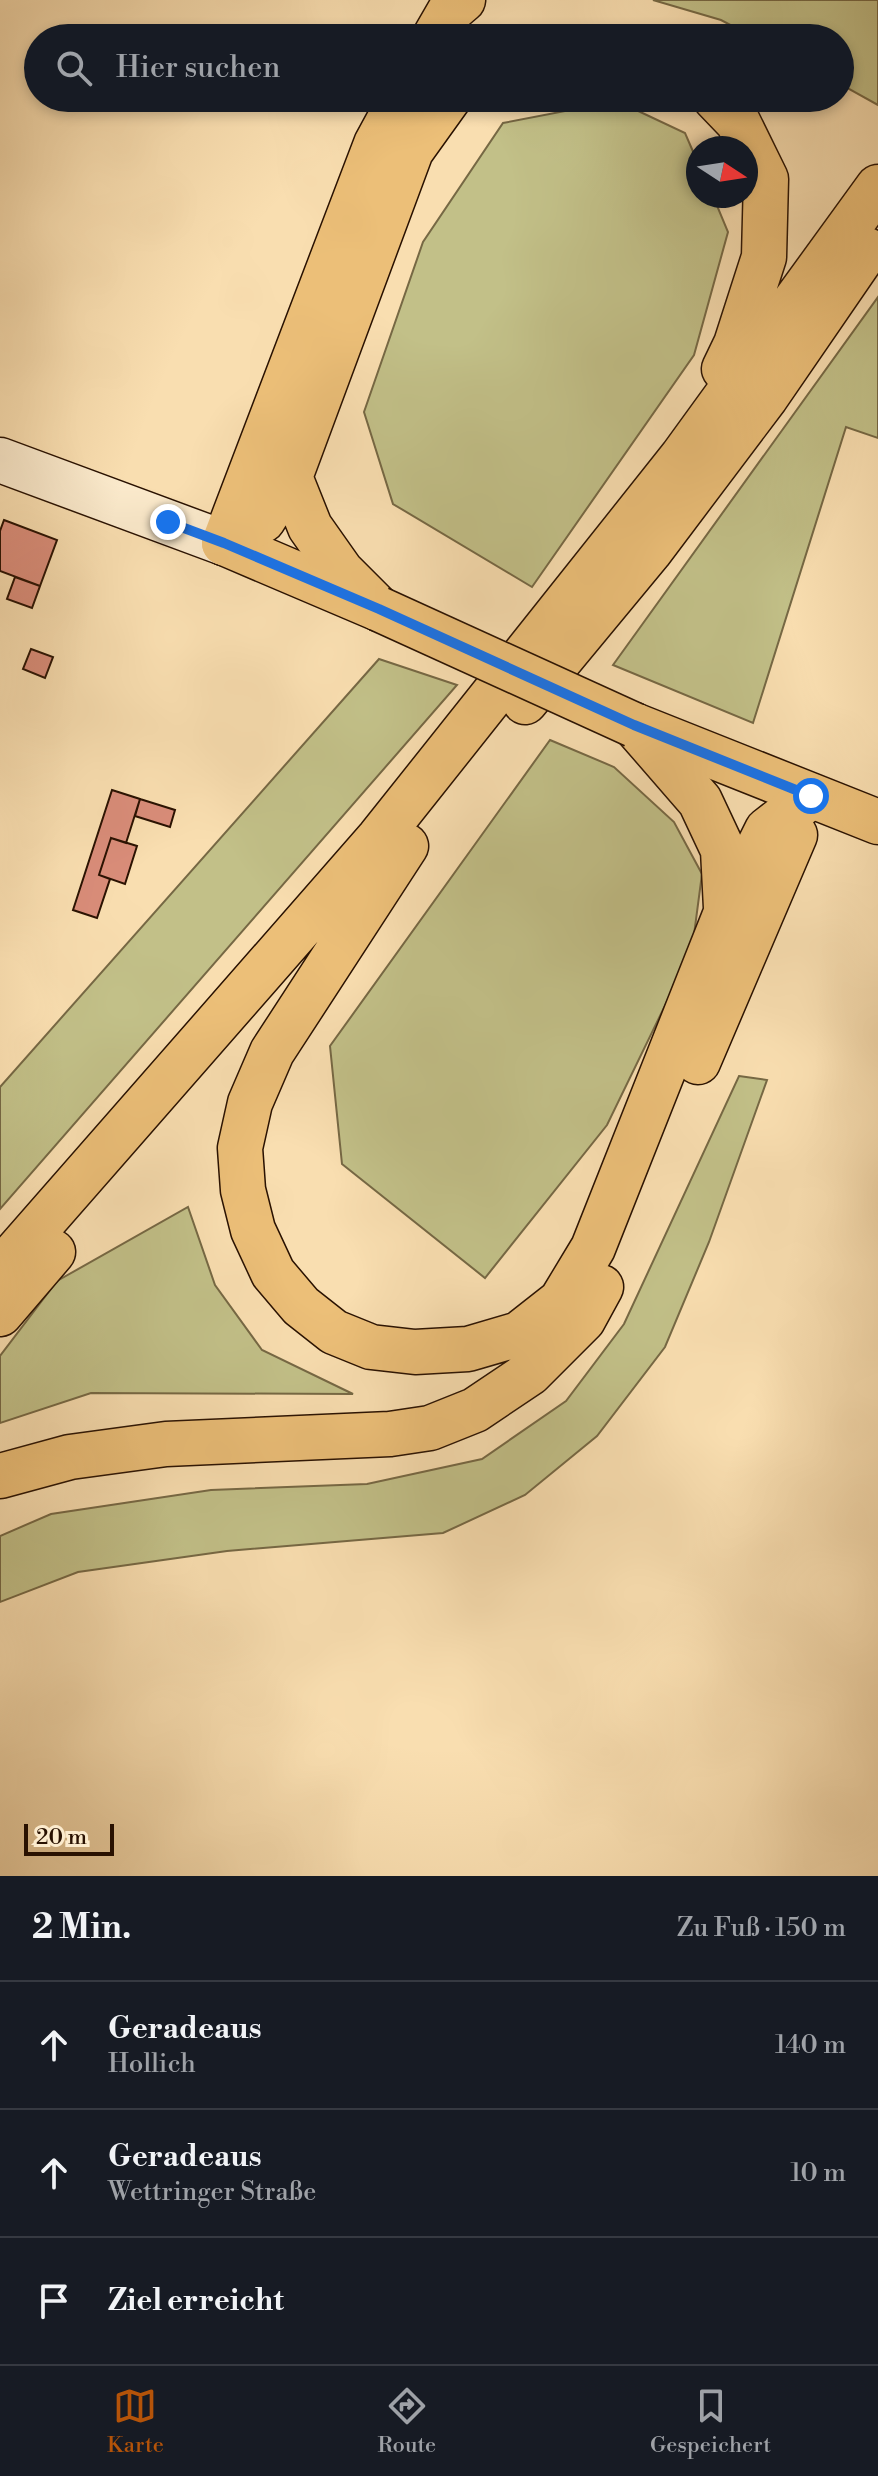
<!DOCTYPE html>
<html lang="de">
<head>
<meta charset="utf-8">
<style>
	:root { --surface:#171b24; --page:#20242c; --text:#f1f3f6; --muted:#9ea1a6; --line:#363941; --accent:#b45309 }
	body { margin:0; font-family:"Libre Bodoni",serif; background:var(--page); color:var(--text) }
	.compass { position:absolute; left:686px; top:136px; width:72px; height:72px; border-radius:50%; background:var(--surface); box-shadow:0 4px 12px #0003; rotate:102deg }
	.scale { position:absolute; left:24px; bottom:20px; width:90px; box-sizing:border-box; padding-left:8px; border:4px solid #291101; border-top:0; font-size:22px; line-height:28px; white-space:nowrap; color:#291101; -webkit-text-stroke:6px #fbeacc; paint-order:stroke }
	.stop { position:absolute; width:24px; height:24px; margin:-18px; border:6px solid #1a73e8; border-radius:50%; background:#fff }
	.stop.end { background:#1a73e8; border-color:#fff; box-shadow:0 2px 8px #0008 }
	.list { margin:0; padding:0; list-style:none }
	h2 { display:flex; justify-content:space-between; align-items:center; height:104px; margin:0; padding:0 32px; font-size:34px }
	h2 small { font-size:26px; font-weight:400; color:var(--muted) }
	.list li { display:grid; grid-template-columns:52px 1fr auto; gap:24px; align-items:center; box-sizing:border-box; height:128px; padding:0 32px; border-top:2px solid var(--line) }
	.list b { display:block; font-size:30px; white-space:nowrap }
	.list p { margin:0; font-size:26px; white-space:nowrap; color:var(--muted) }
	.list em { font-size:26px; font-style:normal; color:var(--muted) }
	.icon { flex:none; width:44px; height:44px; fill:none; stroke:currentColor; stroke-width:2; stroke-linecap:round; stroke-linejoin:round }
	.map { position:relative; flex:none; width:878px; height:1876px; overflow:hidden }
	.search { position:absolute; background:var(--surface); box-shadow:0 4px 12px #0003; left:24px; right:24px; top:24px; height:88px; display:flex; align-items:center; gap:20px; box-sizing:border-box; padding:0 28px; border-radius:44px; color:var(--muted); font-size:30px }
	.sheet { height:488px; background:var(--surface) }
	nav { display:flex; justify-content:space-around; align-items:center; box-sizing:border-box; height:112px; border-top:2px solid var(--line); background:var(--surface); font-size:22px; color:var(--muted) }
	nav a { display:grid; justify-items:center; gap:4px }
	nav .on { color:var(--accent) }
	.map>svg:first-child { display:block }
	.green { fill:#c2c088; stroke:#766844; stroke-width:2 }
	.building { fill:#da8d7a; stroke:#291101; stroke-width:2 }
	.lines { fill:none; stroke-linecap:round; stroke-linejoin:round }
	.secondary-casing { stroke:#291101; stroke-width:47 }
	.primary-casing { stroke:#291101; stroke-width:47 }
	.trunk-casing { stroke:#291101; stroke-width:47 }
	.secondary { stroke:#fbeacc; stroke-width:44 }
	.primary { stroke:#ecbf78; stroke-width:44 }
	.trunk { stroke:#ecbf78; stroke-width:44 }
	.primary-bridge-casing { stroke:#291101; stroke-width:47; stroke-linecap:butt }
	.primary-bridge { stroke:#ecbf78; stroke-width:44 }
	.route { stroke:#1a73e8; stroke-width:10 }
</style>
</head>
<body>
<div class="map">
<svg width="878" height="1876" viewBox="0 0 878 1876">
	<rect width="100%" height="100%" fill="#f9deb0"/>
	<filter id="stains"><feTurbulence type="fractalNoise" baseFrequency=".0025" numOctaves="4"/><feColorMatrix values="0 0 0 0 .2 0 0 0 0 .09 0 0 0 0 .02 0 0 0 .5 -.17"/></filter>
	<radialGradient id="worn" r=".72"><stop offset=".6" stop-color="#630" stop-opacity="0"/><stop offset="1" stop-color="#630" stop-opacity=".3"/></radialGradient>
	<path class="green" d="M653,0H878V105L840,84V38H755L721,20Z
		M617,101L685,133L698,163V196H713L728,232L694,355L532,587L393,504L364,412L423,242L503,123Z
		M878,297V438L846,427L753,723L613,665Z
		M379,659L457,685L0,1209V1087Z
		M550,740L614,767L674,822L702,874L692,950L607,1125L485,1278L342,1164L330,1046Z
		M739,1076L767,1080L709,1242L665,1347L597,1436L525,1495L443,1533L227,1551L78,1572L0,1602V1536L51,1514L211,1490L367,1484L482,1459L566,1401L624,1324Z
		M188,1207L215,1285L262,1350L353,1394L91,1393L0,1423V1356L57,1281Z"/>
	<path class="building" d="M4,520L57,540L40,586L0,571V531Z
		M15,577L40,586L32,608L7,599Z
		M31,649L53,657L45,678L23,669Z
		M112,790L140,799L126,843L111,838L99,875L110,879L97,918L73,910Z
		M140,799L175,810L170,827L135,816Z
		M111,838L137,846L125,884L99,875Z"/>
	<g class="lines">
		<defs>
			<path id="secondary" d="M0,460L224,543"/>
			<path id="primary" d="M224,543L379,609
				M634,725L878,822"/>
			<path id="trunk" d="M434,38L449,12L463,0
				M715,98L738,122L766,179L764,257L736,344L724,369
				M290,477L310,527L341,571L379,609
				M224,543L263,520L290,477L411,151L449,98
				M224,543L376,144L401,98
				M525,702L650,551L766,397L867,250
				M634,725L700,801L723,850L726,908
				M406,846L272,1052L250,1103L240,1148L243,1190L253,1230L273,1273L301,1306L334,1332L371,1347L415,1352L468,1349L519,1334L561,1301L593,1248L727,910L767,830L811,796
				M698,1062L795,835
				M0,1271L379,838L682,457L878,187
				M0,1314L53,1252
				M0,1476L70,1457L166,1444L390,1434L430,1428L475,1410L530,1373L583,1320L601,1287"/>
		</defs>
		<use href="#secondary" class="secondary-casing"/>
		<use href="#primary" class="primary-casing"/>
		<use href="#trunk" class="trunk-casing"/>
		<use href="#secondary" class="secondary"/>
		<use href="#primary" class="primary"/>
		<use href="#trunk" class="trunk"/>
		<defs>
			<path id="primary-bridge" d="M379,609L634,725"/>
		</defs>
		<use href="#primary-bridge" class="primary-bridge-casing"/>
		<use href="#primary-bridge" class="primary-bridge"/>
	</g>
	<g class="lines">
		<path class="route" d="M168,522L224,543L379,609L634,725L811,796"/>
	</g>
	<rect width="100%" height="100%" filter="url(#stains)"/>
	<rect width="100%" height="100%" fill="url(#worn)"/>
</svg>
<svg class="compass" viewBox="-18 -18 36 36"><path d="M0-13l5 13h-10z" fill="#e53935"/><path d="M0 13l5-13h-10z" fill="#9ea1a6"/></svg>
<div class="scale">20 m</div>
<div class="stop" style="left:811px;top:796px"></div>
<div class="stop end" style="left:168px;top:522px"></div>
<div class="search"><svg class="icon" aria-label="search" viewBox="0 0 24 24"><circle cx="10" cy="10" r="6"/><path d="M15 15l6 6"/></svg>Hier suchen</div>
</div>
<section class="sheet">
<h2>2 Min.<small>Zu Fuß · 150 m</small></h2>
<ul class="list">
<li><svg class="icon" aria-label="ahead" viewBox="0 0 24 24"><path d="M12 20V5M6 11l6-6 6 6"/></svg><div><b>Geradeaus</b><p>Hollich</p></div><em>140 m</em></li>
<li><svg class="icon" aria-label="ahead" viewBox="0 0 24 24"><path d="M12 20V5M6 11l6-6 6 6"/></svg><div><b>Geradeaus</b><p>Wettringer Straße</p></div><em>10 m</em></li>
<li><svg class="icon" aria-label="arrive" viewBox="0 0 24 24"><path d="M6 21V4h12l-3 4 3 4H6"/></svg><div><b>Ziel erreicht</b></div></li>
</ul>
</section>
<nav>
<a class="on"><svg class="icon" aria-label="map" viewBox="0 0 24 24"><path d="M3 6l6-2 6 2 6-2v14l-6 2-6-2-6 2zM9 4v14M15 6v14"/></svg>Karte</a>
<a><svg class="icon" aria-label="directions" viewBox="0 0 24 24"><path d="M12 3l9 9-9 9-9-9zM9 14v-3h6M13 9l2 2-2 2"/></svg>Route</a>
<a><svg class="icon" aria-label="saved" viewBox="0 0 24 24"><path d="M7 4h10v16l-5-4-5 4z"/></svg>Gespeichert</a>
</nav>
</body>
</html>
